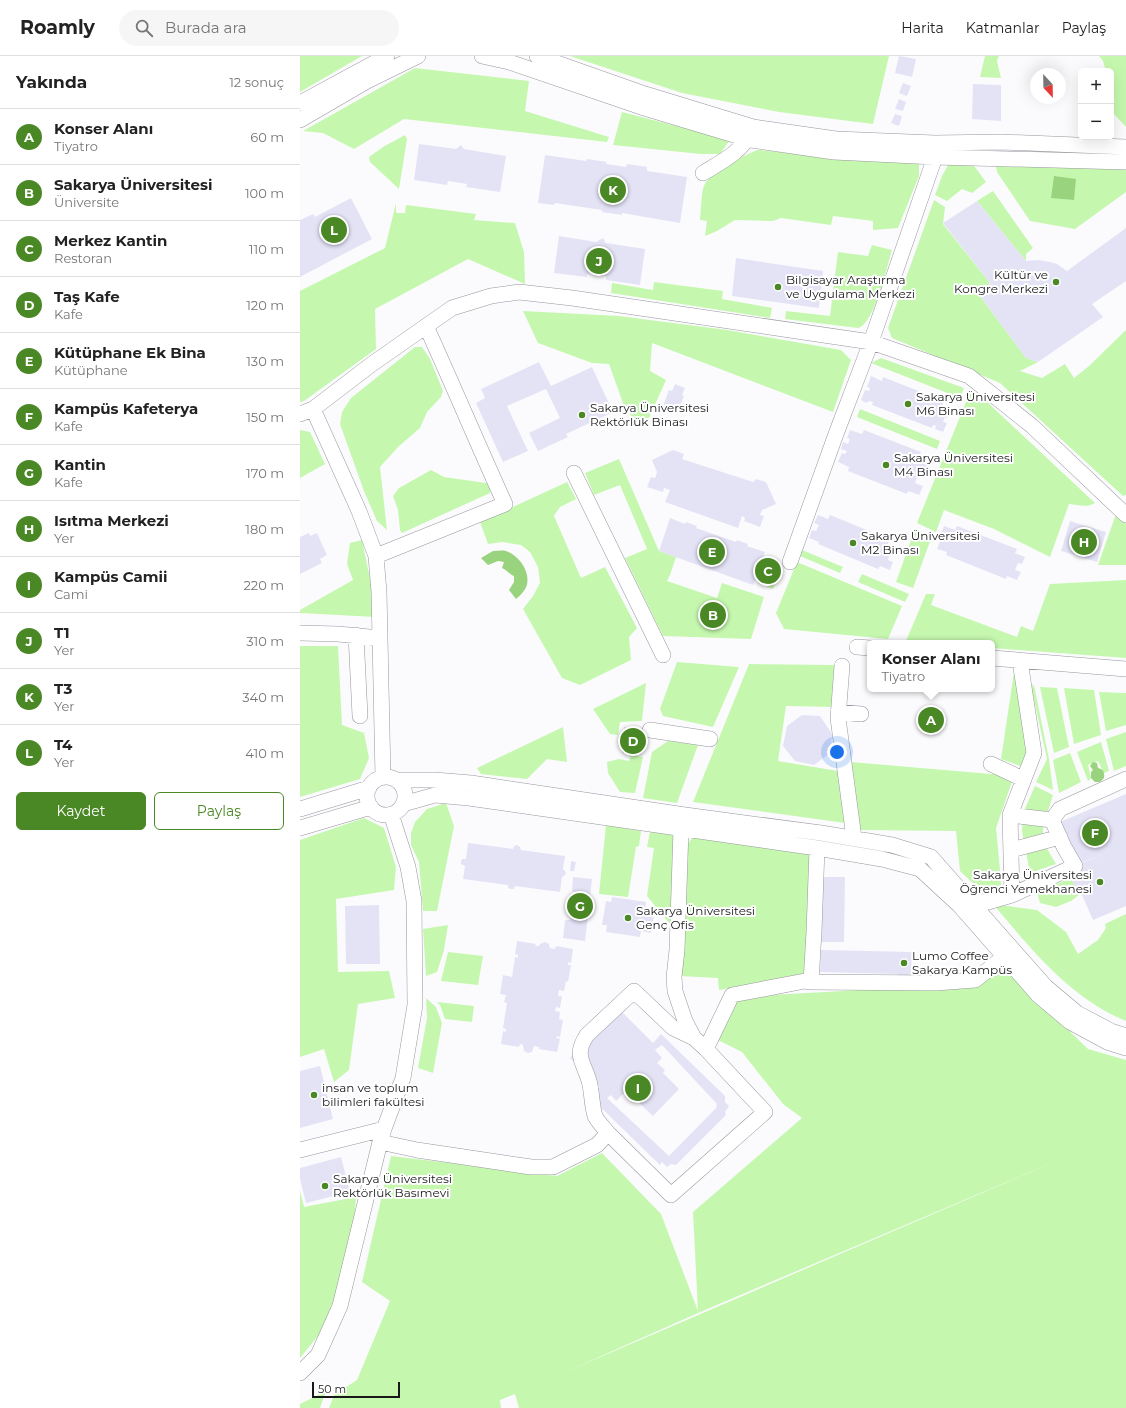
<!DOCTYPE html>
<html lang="tr">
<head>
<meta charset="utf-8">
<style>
	:root { --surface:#fff; --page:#f6f6f6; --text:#222; --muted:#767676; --line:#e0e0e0; --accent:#4a8725 }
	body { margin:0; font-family:Montserrat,sans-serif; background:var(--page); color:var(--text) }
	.controls { position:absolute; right:12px; top:12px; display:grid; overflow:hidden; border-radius:6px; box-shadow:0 4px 16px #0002 }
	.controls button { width:36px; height:36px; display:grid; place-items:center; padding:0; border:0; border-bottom:1px solid var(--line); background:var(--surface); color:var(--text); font:20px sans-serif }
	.compass { position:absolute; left:730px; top:12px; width:36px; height:36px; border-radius:50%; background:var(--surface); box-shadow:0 4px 16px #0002; rotate:158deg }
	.scale { position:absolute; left:12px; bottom:10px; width:88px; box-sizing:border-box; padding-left:4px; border:2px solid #18181b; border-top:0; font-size:11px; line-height:14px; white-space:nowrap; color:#18181b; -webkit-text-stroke:3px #fff; paint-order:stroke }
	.you { position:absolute; left:537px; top:696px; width:14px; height:14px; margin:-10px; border:3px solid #fff; border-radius:50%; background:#1a73e8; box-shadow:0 0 0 6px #1a73e833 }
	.badge { display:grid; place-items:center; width:26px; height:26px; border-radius:50%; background:var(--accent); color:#fff; font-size:13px; font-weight:700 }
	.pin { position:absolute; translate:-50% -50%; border:2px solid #fff; box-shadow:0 1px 4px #0006 }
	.popup { position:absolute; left:567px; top:584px; width:128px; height:52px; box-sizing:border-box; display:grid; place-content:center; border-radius:6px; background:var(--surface); filter:drop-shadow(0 1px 3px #0005); font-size:13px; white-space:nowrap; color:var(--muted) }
	.popup b { font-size:15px; color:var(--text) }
	.popup::after { content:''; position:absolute; left:50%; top:100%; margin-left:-8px; border:8px solid transparent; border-top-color:var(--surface) }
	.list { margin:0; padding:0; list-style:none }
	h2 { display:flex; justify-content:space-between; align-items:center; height:52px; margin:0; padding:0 16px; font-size:17px }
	h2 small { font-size:13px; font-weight:400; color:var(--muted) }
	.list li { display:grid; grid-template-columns:26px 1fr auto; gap:12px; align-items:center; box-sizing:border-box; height:56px; padding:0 16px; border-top:1px solid var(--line) }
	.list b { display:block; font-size:15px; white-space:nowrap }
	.list p { margin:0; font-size:13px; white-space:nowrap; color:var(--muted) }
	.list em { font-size:13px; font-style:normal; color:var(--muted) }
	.actions { display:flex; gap:8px; padding:12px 16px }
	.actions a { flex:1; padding:9px 0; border:1px solid var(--accent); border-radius:6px; text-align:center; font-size:14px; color:var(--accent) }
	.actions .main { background:var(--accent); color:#fff }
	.icon { flex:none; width:22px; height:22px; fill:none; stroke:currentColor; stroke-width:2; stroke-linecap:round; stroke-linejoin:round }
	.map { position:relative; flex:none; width:826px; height:1352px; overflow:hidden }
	header { display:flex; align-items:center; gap:24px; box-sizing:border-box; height:56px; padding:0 20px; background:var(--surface); border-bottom:1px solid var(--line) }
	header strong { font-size:19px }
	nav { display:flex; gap:22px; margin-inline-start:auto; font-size:14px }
	.search { width:280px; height:36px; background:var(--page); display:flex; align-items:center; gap:10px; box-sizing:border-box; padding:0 14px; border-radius:22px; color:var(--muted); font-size:15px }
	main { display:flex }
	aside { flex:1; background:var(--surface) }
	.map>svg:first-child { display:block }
	.green { fill:#c5f8ae; fill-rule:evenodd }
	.water { fill:#99d37e }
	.building { fill:#e4e3f6; fill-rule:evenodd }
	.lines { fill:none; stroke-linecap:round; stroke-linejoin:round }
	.minor-casing { stroke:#97979e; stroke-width:16 }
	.minor { stroke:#fff; stroke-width:15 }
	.poi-dot { fill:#4a8725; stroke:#fff; stroke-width:1.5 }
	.labels { text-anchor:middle; stroke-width:4; stroke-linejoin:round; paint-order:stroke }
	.poi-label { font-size:12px; fill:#18181b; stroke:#fff; text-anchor:start }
</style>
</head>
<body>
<header>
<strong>Roamly</strong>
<div class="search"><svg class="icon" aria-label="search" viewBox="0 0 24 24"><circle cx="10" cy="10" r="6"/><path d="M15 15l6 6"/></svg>Burada ara</div>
<nav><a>Harita</a><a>Katmanlar</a><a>Paylaş</a></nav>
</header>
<main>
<aside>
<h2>Yakında<small>12 sonuç</small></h2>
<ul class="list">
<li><span class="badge">A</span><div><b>Konser Alanı</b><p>Tiyatro</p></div><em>60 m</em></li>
<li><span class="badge">B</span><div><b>Sakarya Üniversitesi</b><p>Üniversite</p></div><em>100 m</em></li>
<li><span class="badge">C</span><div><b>Merkez Kantin</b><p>Restoran</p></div><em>110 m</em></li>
<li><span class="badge">D</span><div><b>Taş Kafe</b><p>Kafe</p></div><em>120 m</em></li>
<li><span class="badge">E</span><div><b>Kütüphane Ek Bina</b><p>Kütüphane</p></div><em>130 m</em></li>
<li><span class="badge">F</span><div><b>Kampüs Kafeterya</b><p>Kafe</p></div><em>150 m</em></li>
<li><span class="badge">G</span><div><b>Kantin</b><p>Kafe</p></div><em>170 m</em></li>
<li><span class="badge">H</span><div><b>Isıtma Merkezi</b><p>Yer</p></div><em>180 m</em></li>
<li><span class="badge">I</span><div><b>Kampüs Camii</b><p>Cami</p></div><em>220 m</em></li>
<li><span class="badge">J</span><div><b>T1</b><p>Yer</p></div><em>310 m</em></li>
<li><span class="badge">K</span><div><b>T3</b><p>Yer</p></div><em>340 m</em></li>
<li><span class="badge">L</span><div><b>T4</b><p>Yer</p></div><em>410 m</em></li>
</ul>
<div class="actions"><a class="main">Kaydet</a><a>Paylaş</a></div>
</aside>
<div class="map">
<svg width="826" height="1352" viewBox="0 0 826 1352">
	<rect width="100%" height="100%" fill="#fbfbfe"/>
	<path class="green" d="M0,0H62L0,36Z
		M270,0H589L573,68L479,56L382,37Z
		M685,0H699L697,5L701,22L680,21Z
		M799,0H826V71L814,58L811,31V15H806L803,5Z
		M115,12L229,25L225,55L309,81L307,86L104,63L54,93L23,77L3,75Z
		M322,56L430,84L420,98H401L313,89Z
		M105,79L107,83L99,133L70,106L69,101L83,91Z
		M457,94L619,108V120L598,172L573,174V165L533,160L531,169L481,162L473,165L435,164L417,175L405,180L407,165L400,164C401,154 401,142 403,133C407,115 442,101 457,94Z
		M672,107L686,126L672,137L662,133L647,145L635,139L642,120L648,109Z
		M696,109L826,113V136L775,173L730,165L697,116Z
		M693,135L733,192L726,198V205L677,145Z
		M634,144L645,151L643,168L690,227L677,236L726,302L738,306L720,315L742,322L765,308L774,322L789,310L826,274V439L823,440L700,327L592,282L588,272Z
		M96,147V157H105L106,149L176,158L174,164L215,167L224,196L225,228L168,203L75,253L76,293L4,345L0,346V235L85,192Z
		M572,189L592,194C587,210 574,269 558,272L485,263L486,255L530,260L538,196L568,200Z
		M354,226L423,235L422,243L472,252L470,262L311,237L312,227L353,234Z
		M223,255L319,260L427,274L541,294L551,304L533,356L352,287L350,315L366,324L345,371L333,362L324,350L309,308L292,307L238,287Z
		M115,291H122L130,303L143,335L141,341L127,356L120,372L98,391L80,411L87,474L77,465L64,435L40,368L42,356L51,342Z
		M581,302L664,332L660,342L571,307Z
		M670,336L685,344L795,447C788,452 777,449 769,448L750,501L694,473L644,454L636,476L617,467Z
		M560,353L640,385L637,393L557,361Z
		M0,374L10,376L25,408L0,422Z
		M319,403L359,495L376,501L370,519L367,525L417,542L422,527L464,541L451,583L363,580L325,502L347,493L320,429L294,439L285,417Z
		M131,414L144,421L186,427L190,429V437L102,477L100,474L98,454L93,440L99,432Z
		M267,426L276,443L260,451L254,460L281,522L305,511L337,572L329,581L331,604L280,629L262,622L223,553L233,540L240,527L238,511L230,496L221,489L202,486L188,488L180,466Z
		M816,458L826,468V509H798Z
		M615,473L632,480L613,532L596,526Z
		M62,484L75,547V561L0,557V554L53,524L47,508L50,487Z
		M502,494L543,511L540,517L500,500Z
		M476,506L482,508L473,533L467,531Z
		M497,506L602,550L588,583L484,573L476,557Z
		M562,518L609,538L605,546L558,526Z
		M826,524V602L692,592V587H635L606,585L626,538H635L631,549L717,581L721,570L733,575L750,528Z
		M0,590H38L42,669L64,677L69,702L60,723L0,741Z
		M377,606L439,611L413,671L363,660L360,653Z
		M449,608L536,609L532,651L486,650L478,705L538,715L545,767L393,746Z
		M714,616L728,687L723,711L701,703Z
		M346,627L342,665L320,666L318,679L310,678L293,653Z
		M734,629L749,703L753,734L736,726L747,703L731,630Z
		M740,631L757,632L769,691L754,697Z
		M764,632L794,634L801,679L774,688Z
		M799,636L826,637V669L806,675Z
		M263,671L267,706L247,703L227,723L181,718L177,712Z
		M826,676V710L814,715L806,683Z
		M368,685L398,689L377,747L343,742L352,696Z
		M801,686L809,715L804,717L798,705L788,709L791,722L788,725L777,696Z
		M770,697L781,726L759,737L753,704Z
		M331,699L343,701L335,737L320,736L308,717L307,706L319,703L329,705Z
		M551,706L714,720L696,772L702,836H682L660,815L656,775L559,774Z
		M735,730L753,739L746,761L724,755Z
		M146,747L154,770L137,855H123L119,806L111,789V777L115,766L127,753Z
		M64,762L84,772L96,811L94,834L36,843L38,916L89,915L95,942L58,948L49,1014L34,1026L24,993L0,1001V784Z
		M723,762L744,766L742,784L724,787L722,775Z
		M306,769L341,775L339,790L336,791L328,841L299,838Z
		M350,776L379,780L374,873L347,840L354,792L347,791Z
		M394,779L511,798L507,917L419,934L418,922L379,920L388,788Z
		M745,789L756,808L730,817L726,796Z
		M771,822L779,839L771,845L756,851L740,847L737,836Z
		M693,848L737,854L766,876L778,898L798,884L806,872L805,868L826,858V965C770,942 731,893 693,848Z
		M148,869L144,894L137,916L126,920L123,873Z
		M148,896L183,900L178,929L141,925Z
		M700,908L788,993L826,1004V1352H219L215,1338L200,1344L201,1352H29L34,1339L57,1324L90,1245L62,1226L91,1100L257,1120L302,1097L361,1158L398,1255L393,1156L502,1062L483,1048L442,996L414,982L437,941L668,928ZM768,1100L270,1314L398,1257Z
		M126,942L136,951L142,967L133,1017L118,1012L127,962Z
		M137,946L174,950L172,966L145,963L140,949Z
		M0,1135L4,1151L56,1141L53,1178L46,1210L22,1275L0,1302Z
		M26,1335L20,1352H0V1348Z"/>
	<path class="water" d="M754,120L776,123L774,144L751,142Z
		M193,495C197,495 202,494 206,495C221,500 235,522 223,536C221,539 218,541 216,543L209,534L214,526V520C209,518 207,514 202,512L204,506L198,505L188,509L181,502Z
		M793,706L797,707L798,712C803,713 805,716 804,722L800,726H795L791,722V716L793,714L790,710Z"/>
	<path class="building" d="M599,0L616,3L612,21L595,17Z
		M603,27L611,30L607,40L599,37Z
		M673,28L701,29V65L672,63Z
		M599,43L606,46L603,55L595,53Z
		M595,58L602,60L599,70L591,67Z
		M119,88L156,93L161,89L164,93L206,100L200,136L166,131L167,128L148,125L147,129L114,124Z
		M245,99L286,105L287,103L307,106L306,108L326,111L327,108L347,111V115L387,121L380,167L322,157V159L302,156V154L255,147L254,149L238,147Z
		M51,142L72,183L0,221V164L13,158L15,161Z
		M677,145L726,205L738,204L750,206L757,208L767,215L826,172V225L792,248L803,261L738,306L726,302L677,236L690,227L643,167Z
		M259,180L296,186L303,182L306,187L345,193L340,229L306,224V220L287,218V221L254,217Z
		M436,202L523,215L519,252L432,240Z
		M239,306L251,330L292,311L313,356L266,378L268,381L238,395L229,377L260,362L246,333L207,350L228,395L203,406L176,347L185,342L181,333Z
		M571,320L582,325L583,321L644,345L642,349L651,352L647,362L645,361L643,366L647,367L643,376L635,373L636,370L633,369L632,372L572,349L573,346L569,345L566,347L561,344L565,334L569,335L570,332L567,331Z
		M375,328L385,332L382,339L384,340L377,358L362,353L369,334L372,335Z
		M550,374L562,378L564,374L621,396L619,402L630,406L627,416L620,413L615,427L623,430L619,439L608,435L607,438L548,415L549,411L538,406L542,397L545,398L547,395L541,393L543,386L548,388L550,383L547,382Z
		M373,394L384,398L382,403L453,426L456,423L466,426L476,448L462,454L460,459L464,460L460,471L444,465L445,462L442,460L438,472L365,446L370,434L364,432L363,436L347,431L351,421L355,422L357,416L352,404Z
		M518,459L528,463L530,459L589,483L588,488L597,492L594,499L590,497L588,504L593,506L590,514L580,510L578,513L518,488L519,486L509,482L512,474L516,475L519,469L514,467Z
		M370,462L385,468L386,466L397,470L396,472L436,486L437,484L448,488L447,490L465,496L460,509L463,510L460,521L457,520L453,529L359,495Z
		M770,465L806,476L797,506L761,495Z
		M644,470L655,474L657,470L717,493L715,497L725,501L722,508L718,507L715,514L721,516L717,524L707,520L706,523L646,499L647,496L637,493L640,485L643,486L646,479L641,478Z
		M9,477L10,480L17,477L27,499L20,503L22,507L0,518V481Z
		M502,659L520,660L532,678L530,697L514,709L495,705L483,690L487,670Z
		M324,671L345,672L342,699L322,697Z
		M826,738V850L793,864L778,830L775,831L771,822L779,819L775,810L805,797L778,808L760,766Z
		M168,787L213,793L214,790L217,789L220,791L221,794L265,800L263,813L265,815L266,817L264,820L262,821L260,836L215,830L214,833H211L208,832V829L163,823L165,810L161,808V806L162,803H166Z
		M271,805L276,806L274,815H270Z
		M273,821L292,823L285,885L263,882L265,864H270L274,836L272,835Z
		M522,821H545L544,886H521Z
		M312,841L346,846L345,853L355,854L351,877L341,875L340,881L306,876L307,869H302L306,845L311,846Z
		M79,849L80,908H46L45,850Z
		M217,885L236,888L235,890H239L240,888L245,886L249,888L250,892L255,893L256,890L273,893L271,907L268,906V909H271L268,926L266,925L264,935L259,934L258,940H262L260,952L256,951L255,955L260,956L259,963L263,964L260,981L257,980L256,982L260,983L257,996L239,993V991L234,990L232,996L228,997L224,995L223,989L220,988L219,991L201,988L203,975L206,976V973L203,972L207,947L204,946L206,939L200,938L203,919L212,921L215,901L218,902V899L215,898Z
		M521,894L612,896L611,918L598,926V918L520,916Z
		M319,953L353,987L361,978L425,1040V1046L429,1050L425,1056L426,1059L376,1109L371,1108L367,1111L362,1106L360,1109L290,1041L300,1031L270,1002ZM362,989L417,1048L416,1052L369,1100L307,1042L311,1039L316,1045L324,1037L332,1046L335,1043L353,1060L379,1033L363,1017L365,1014L357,1007L362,1002L355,994Z
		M20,1010L33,1063L0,1072V1015Z
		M41,1101L50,1136L6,1147L0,1123V1112Z"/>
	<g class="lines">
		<defs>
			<path id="minor" d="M182,0L209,6L341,51L451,84L534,96L635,101L826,106
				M237,0L345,38L453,71L536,83L635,87L702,86L826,91
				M0,47L87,0
				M0,64L67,25L118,0
				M403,117C421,106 442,96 451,76
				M13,353L59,455L76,500L79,536L83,721
				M0,358L13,353L72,308L152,252L191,240L219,236L272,242L571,286L669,320L732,370L826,459
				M274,417L363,599
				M76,500L205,448C178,389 153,329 126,270
				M490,506L536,378L571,286L635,101V93
				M0,577L38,578L80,582
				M56,579L60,660
				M557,591L570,592
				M692,602L826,613
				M542,610L538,662L554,782
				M538,656L561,658
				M350,674L410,683
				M691,708L723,723
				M67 740a19 19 0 1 1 38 0a19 19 0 1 1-38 0Z
				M96,724H135L171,727L385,759L521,777L592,789L631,801L746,931L777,957L811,975L826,980
				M103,748L135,739L169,742L517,792L582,803L620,813L659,849L738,939L770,966L807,986L826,992
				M0,753L69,732
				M710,759L752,764
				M0,772L71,751
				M381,773L377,894L374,921L375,935L385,965L394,982L406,993L432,939L505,925L511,926L514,876L517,792
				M711,794L760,781
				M712,839L775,810L764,791L752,764L760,753L826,723
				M664,847L669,845L688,846L712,839L710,759L734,697L720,605
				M511,926L636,927L675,924L704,901
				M84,1073L80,1086L117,1094L231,1111H253L297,1089L308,1077C304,1072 298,1066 295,1060C292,1050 292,1039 290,1029C286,1008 272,1001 287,979L334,935L373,972L394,982
				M308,1077L371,1139L465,1056L406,993
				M0,1094L84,1073L103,1022L115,949L114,845L108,811L91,758
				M0,1317L18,1299L40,1250L80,1086"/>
		</defs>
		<use href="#minor" class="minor-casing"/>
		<use href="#minor" class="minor"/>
	</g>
	<g class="poi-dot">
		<circle cx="756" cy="226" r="4"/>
		<circle cx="478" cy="231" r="4"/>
		<circle cx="608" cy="348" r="4"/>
		<circle cx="282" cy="359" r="4"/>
		<circle cx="586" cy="409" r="4"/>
		<circle cx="553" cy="487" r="4"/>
		<circle cx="800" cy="826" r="4"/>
		<circle cx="328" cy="862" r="4"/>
		<circle cx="604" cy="907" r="4"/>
		<circle cx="14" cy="1039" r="4"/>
		<circle cx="25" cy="1130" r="4"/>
	</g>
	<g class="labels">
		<g class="poi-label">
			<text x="748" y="223" text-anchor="end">Kültür ve<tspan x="748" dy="14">Kongre Merkezi</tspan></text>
			<text x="486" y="228">Bilgisayar Araştırma<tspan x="486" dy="14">ve Uygulama Merkezi</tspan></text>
			<text x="616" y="345">Sakarya Üniversitesi<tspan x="616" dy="14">M6 Binası</tspan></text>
			<text x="290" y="356">Sakarya Üniversitesi<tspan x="290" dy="14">Rektörlük Binası</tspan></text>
			<text x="594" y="406">Sakarya Üniversitesi<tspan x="594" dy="14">M4 Binası</tspan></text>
			<text x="561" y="484">Sakarya Üniversitesi<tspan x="561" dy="14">M2 Binası</tspan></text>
			<text x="792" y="823" text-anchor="end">Sakarya Üniversitesi<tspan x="792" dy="14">Öğrenci Yemekhanesi</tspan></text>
			<text x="336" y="859">Sakarya Üniversitesi<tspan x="336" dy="14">Genç Ofis</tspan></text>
			<text x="612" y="904">Lumo Coffee<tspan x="612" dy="14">Sakarya Kampüs</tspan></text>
			<text x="22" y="1036">insan ve toplum<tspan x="22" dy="14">bilimleri fakültesi</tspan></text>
			<text x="33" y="1127">Sakarya Üniversitesi<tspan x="33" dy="14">Rektörlük Basımevi</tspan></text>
		</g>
	</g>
</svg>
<div class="controls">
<button>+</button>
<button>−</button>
</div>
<svg class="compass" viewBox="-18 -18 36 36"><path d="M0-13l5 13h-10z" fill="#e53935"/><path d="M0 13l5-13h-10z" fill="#767676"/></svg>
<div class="scale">50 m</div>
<div class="you"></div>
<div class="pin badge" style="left:631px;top:664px">A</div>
<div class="popup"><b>Konser Alanı</b>Tiyatro</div>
<div class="pin badge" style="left:413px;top:559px">B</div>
<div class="pin badge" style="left:468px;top:515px">C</div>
<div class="pin badge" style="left:333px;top:685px">D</div>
<div class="pin badge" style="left:412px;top:496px">E</div>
<div class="pin badge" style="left:795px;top:777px">F</div>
<div class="pin badge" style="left:280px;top:850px">G</div>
<div class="pin badge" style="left:784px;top:486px">H</div>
<div class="pin badge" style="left:338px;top:1032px">I</div>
<div class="pin badge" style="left:299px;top:205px">J</div>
<div class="pin badge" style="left:313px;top:134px">K</div>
<div class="pin badge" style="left:34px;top:174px">L</div>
</div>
</main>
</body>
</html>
